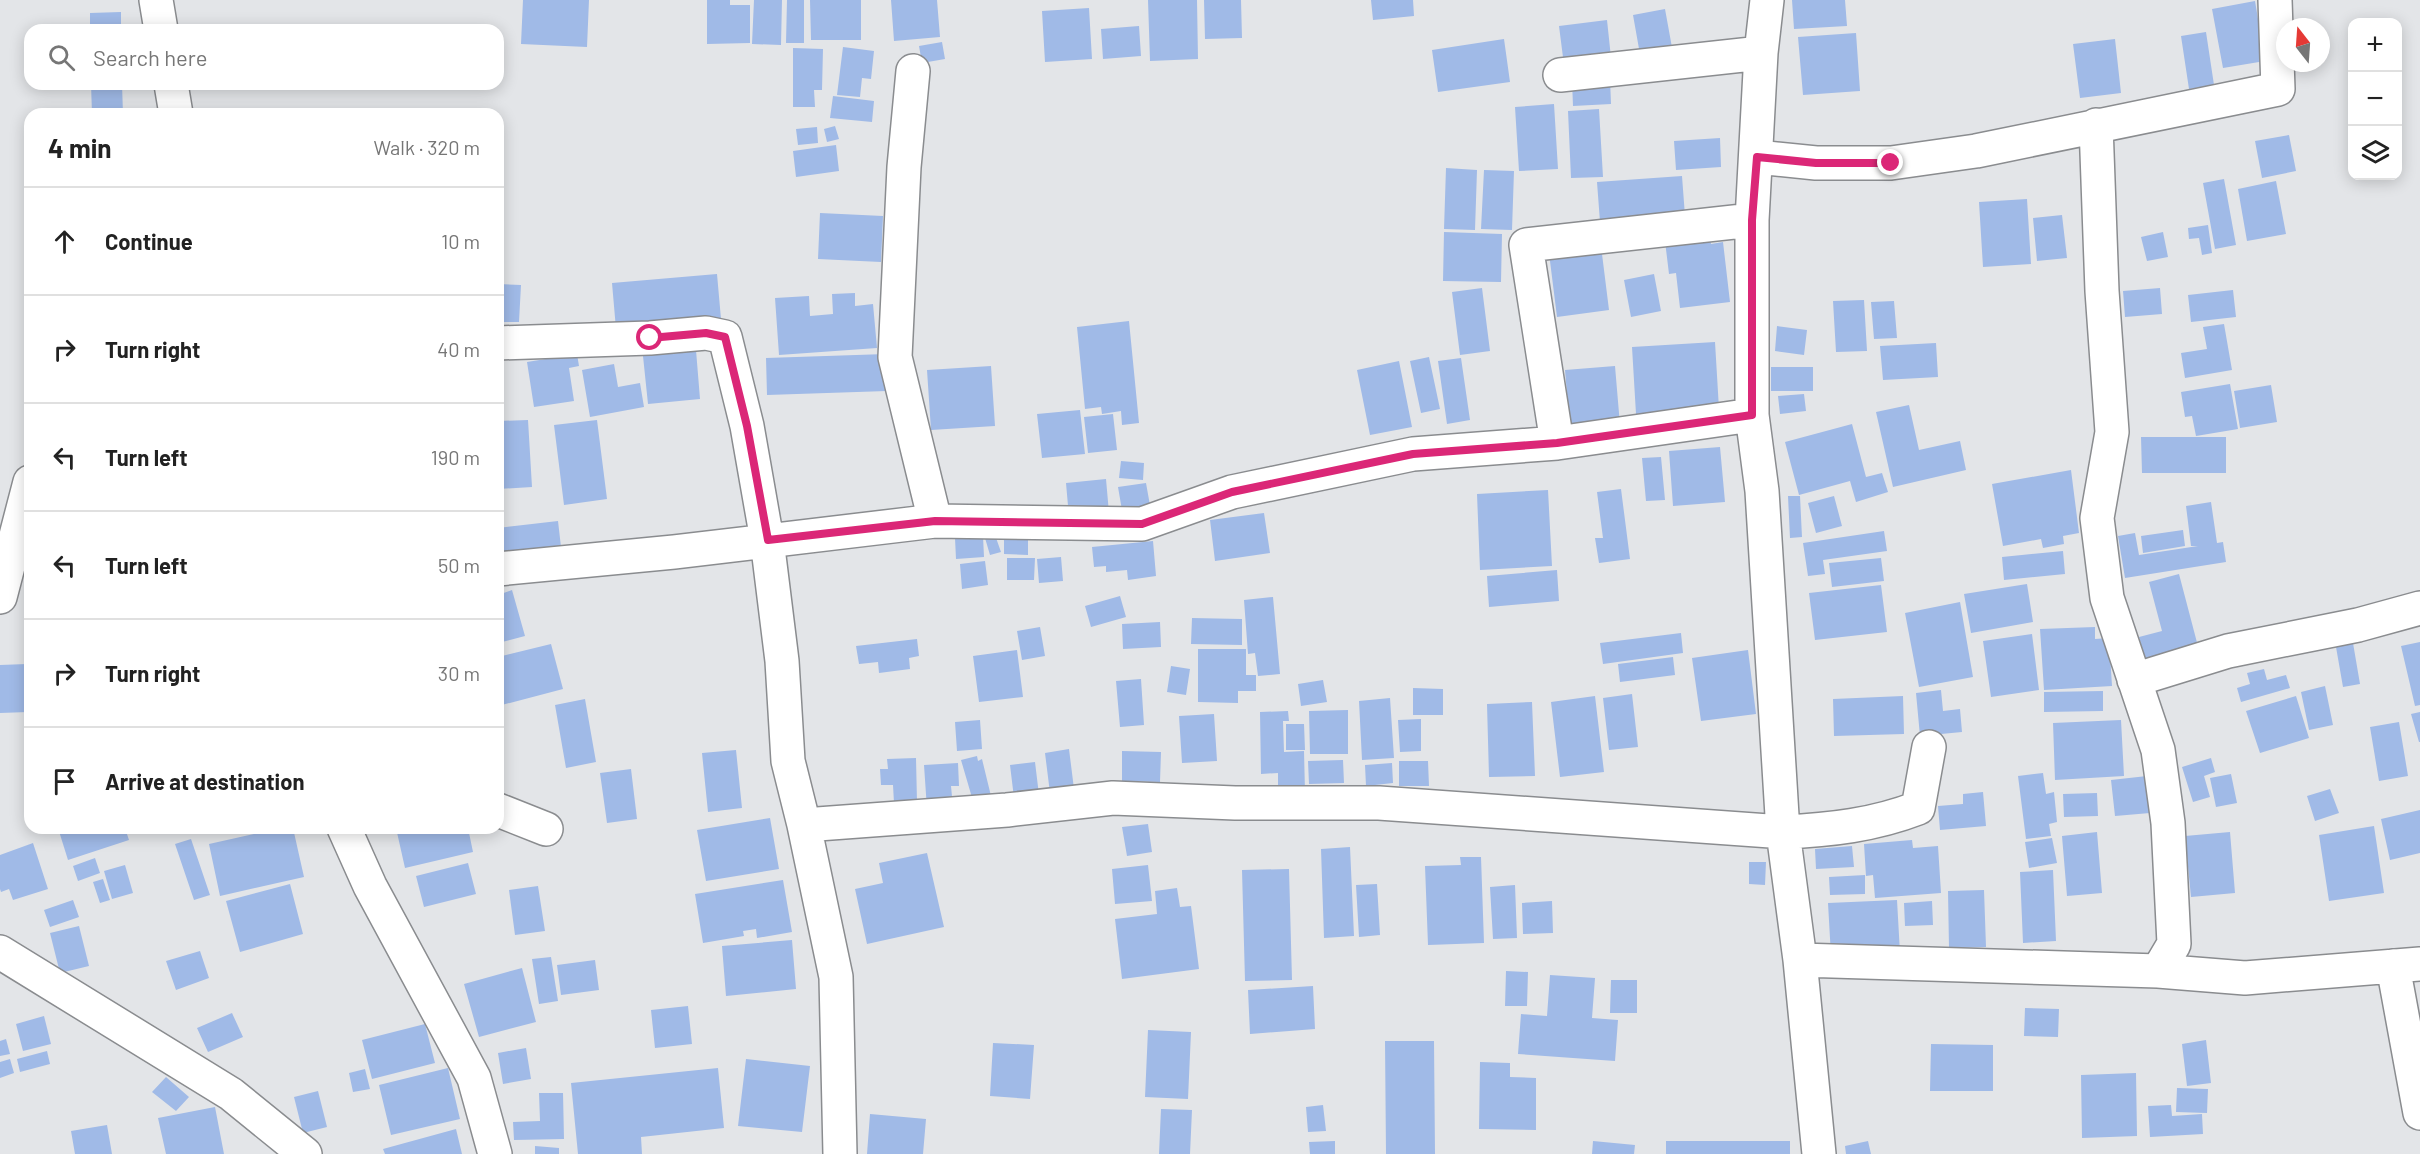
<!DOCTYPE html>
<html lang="en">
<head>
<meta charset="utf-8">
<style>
	:root { --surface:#fff; --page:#f2f2f2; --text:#222; --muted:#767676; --line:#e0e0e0 }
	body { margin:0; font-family:Barlow,sans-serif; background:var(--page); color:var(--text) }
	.controls { position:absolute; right:18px; top:18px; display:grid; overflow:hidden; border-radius:12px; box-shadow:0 3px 15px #0003 }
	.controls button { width:54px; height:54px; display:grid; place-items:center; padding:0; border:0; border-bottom:2px solid var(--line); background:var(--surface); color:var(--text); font:30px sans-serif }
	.compass { position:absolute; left:2276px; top:18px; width:54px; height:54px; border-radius:50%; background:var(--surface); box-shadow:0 3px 15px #0003; rotate:343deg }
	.stop { position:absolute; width:18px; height:18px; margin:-14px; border:4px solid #db2777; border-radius:50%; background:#fff }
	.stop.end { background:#db2777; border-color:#fff; box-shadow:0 2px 6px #0008 }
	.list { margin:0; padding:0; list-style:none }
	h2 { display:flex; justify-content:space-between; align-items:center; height:78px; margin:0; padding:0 24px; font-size:26px }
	h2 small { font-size:20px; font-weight:400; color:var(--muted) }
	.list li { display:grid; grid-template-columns:39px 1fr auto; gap:18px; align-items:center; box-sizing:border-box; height:108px; padding:0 24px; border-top:2px solid var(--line) }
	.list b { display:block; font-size:22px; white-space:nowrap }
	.list em { font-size:20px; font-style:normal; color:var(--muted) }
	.icon { flex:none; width:33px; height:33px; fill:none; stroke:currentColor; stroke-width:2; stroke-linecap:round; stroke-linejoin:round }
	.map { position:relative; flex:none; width:2420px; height:1154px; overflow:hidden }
	.search { position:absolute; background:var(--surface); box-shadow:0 3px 15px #0003; left:24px; top:24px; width:480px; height:66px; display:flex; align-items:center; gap:15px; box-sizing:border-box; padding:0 21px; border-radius:18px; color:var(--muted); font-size:22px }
	.panel { position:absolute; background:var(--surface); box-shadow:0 3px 15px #0003; left:24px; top:108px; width:480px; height:726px; border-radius:18px }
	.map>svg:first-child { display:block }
	.building { fill:#a0bae7 }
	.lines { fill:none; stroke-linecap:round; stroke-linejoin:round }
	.street-casing { stroke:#8a8c8f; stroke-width:36 }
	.street { stroke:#fff; stroke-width:33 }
	.route { stroke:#db2777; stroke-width:8 }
</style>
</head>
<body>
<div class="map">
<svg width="2420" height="1154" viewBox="0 0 2420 1154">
	<rect width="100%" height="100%" fill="#e3e5e8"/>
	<path class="building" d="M523,0H589L587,47L521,44Z
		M707,0H730V5H750V43L707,44Z
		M754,0H782L781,45L752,44Z
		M787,0H804V43H786Z
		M810,0H861V40H811Z
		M891,0H937L940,37L894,41Z
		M1148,0H1197L1198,59L1150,61Z
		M1204,0H1241L1242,38L1205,39Z
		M1371,0H1413L1414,16L1373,20Z
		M1792,0H1845L1847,26L1794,29Z
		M2255,1L2265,61L2223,68L2212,9Z
		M1089,8L1092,59L1045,62L1042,11Z
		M1665,9L1673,53L1641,60L1633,15Z
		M121,12V30H90V13Z
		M1607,20L1612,67L1565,73L1559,26Z
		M1139,26L1141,56L1103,59L1101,29Z
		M2206,32L2214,85L2189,89L2181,36Z
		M1856,33L1860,91L1803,95L1798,37Z
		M1504,39L1510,82L1438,92L1432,50Z
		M2115,39L2121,93L2080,98L2073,44Z
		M942,42L945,59L922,63L919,46Z
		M843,47L874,51L871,79L862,78L860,97L837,95Z
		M793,48L823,49L822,90H814L815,107H793Z
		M1610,79L1611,104L1573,106L1572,81Z
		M91,84H122L123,114H92Z
		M833,96L874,101L872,122L830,118Z
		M1554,104L1558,169L1519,171L1515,107Z
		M1599,109L1603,177L1571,178L1568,111Z
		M835,126L839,139L827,142L824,129Z
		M817,127L818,143L798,145L796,129Z
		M2289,135L2296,171L2262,178L2255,141Z
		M1720,138L1721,167L1676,170L1674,141Z
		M836,145L839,171L796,177L793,151Z
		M1446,168L1477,170L1475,230L1444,229Z
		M1484,170L1514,171L1512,230L1481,229Z
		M1682,176L1685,216L1600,222L1597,182Z
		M2224,179L2236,245L2215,249L2203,183Z
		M2276,181L2286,234L2247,241L2238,189Z
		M2027,199L2031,264L1983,267L1979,202Z
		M820,213L883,216L881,262L818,259Z
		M2062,215L2067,258L2037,261L2033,218Z
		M2208,225L2212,253L2202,255L2199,238L2189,239L2188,228Z
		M1444,232L1502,234L1501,282L1443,281Z
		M2163,232L2168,257L2147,261L2141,237Z
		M1710,236L1711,244L1723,242L1730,302L1680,308L1676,273L1669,274L1665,241Z
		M1601,246L1609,310L1557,317L1549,253Z
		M717,274L721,319L616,329L612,283Z
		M1654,274L1661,311L1631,317L1624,280Z
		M498,284L521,285L519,322H498Z
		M1482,288L1490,351L1460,355L1452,292Z
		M2160,288L2162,314L2125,317L2123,291Z
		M2233,290L2236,317L2191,322L2188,295Z
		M855,293V306L873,304L877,348L779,355L775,298L809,296L810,316L833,314L832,294Z
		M1864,300L1867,351L1836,352L1833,301Z
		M1894,301L1897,338L1874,339L1871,302Z
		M1129,321L1139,423L1122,425L1121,411L1102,414L1101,407L1085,409L1077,327Z
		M2224,324L2232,370L2185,378L2181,353L2207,349L2203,327Z
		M1777,326L1807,330L1804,355L1775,351Z
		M1715,342L1719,409L1636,414L1632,347Z
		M1936,343L1938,377L1883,380L1880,346Z
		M696,350L700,399L648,404L643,356Z
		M577,354L579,366L569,368L574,401L534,407L527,362Z
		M886,354L887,391L767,395L766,358Z
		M1429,357L1440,409L1421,413L1410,361Z
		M1461,358L1470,420L1447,424L1438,361Z
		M1399,361L1412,427L1370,435L1357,370Z
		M614,364L618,387L640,383L644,407L590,417L582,370Z
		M991,366L995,426L931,430L927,370Z
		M1615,366L1620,425L1570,430L1565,370Z
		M1771,367H1813V391H1771Z
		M2230,384L2238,429L2196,436L2192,416L2185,417L2181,392Z
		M2271,385L2277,422L2240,428L2234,391Z
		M1804,394L1806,411L1780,414L1778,396Z
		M1909,405L1919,450L1960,441L1966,470L1893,487L1876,412Z
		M1080,410L1085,454L1042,458L1037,414Z
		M1113,414L1117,450L1088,453L1084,417Z
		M528,420L532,487L498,489V421Z
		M597,420L607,499L564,505L554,425Z
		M1852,424L1866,477L1882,473L1888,492L1856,502L1850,481L1799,495L1785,442Z
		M2141,437H2226V473H2142Z
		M1720,447L1725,502L1673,506L1669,451Z
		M1661,457L1665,500L1646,501L1642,458Z
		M1121,461L1144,463L1143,480L1119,478Z
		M2071,470L2079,533L2063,536L2064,544L2043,548L2041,539L2003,546L1992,484Z
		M1106,479L1109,513L1069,517L1066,483Z
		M1146,483L1151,511L1123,516L1118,487Z
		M1621,489L1630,559L1599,563L1595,538H1603L1597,492Z
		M1548,490L1552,566L1480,570L1477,494Z
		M1788,496H1800L1802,537L1790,538Z
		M1834,496L1842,526L1816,533L1808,503Z
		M2211,502L2217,543L2223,542L2226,562L2125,578L2118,536L2135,533L2139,555L2198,546H2191L2186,506Z
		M1264,513L1270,553L1215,561L1210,520Z
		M558,521L561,547L498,554V528Z
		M2183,530L2185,546L2143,553L2141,536Z
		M1884,531L1887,551L1823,560L1825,574L1808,576L1803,543Z
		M995,535L1001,552L990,555L985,538Z
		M983,536L984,557L956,559L955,538Z
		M1028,539V555L1004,554V540Z
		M1153,541L1156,576L1128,580L1127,570L1106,572V566L1094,567L1092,547Z
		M2063,551L2065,574L2004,580L2002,557Z
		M1061,557L1063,581L1039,583L1037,559Z
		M1007,558H1035L1034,580H1007Z
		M1881,558L1884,581L1832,587L1829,563Z
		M985,561L988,585L962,589L960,564Z
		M1557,570L1559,601L1489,607L1487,576Z
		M2179,574L2200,654L2147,667L2139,637L2162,631L2149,582Z
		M2027,584L2033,622L1971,633L1964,594Z
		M1881,585L1887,632L1815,640L1809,593Z
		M512,590L525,636L498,643V595Z
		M1120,596L1126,617L1091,627L1085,606Z
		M1273,597L1280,674L1258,676L1255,653L1248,654L1244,600Z
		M1960,602L1973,677L1919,687L1905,613Z
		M1192,618L1242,619V645L1191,644Z
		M1160,622L1161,647L1123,649L1122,624Z
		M1040,627L1045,656L1022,660L1017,631Z
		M2095,627V639L2109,638L2112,686L2044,690L2040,629Z
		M1681,633L1683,653L1603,664L1600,643Z
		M2032,634L2039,690L1991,697L1983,641Z
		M917,639L919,656L909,658L910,669L879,673L878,662L859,664L856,646Z
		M2420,642V705L2415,706L2401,646Z
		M2353,643L2360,684L2343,687L2336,647Z
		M551,644L563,689L498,706V657Z
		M1198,649H1246V675H1256V691H1238V703L1198,702Z
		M1017,650L1023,697L979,702L973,656Z
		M1748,650L1756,714L1701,721L1692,658Z
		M1673,657L1675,675L1620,682L1618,664Z
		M27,664L28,712L0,713V665Z
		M1171,666L1190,669L1186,695L1167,692Z
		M2264,669L2267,680L2286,675L2290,688L2241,702L2237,688L2250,684L2247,673Z
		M1141,679L1144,725L1120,727L1116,681Z
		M1323,680L1327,702L1301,706L1298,684Z
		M2325,686L2333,725L2309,730L2301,692Z
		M1413,688L1443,689V715H1413Z
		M1941,690L1943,711L1960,709L1962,732L1920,736L1916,693Z
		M2103,691V711L2044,712V692Z
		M1632,694L1638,747L1609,750L1603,698Z
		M1595,696L1604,772L1560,777L1551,702Z
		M1903,696L1904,734L1834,736L1833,699Z
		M2296,696L2309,738L2260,753L2246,711Z
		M1390,698L1394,758L1362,760L1359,701Z
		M585,699L596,762L566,768L555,705Z
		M1532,702L1535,776L1489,777L1487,704Z
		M1348,710V754H1310L1309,711Z
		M1288,711L1289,721H1283L1284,752L1304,751L1305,792L1278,793V773L1261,774L1260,712Z
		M2420,712V742H2419L2411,714Z
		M1214,714L1217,761L1182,763L1179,716Z
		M1421,719V751L1400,752L1398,720Z
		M980,720L982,749L957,751L955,722Z
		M2121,720L2124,776L2055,780L2053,723Z
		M2399,722L2408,776L2379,781L2370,727Z
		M1286,724H1304L1305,750H1286Z
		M1069,749L1074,789L1050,793L1045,753Z
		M736,750L742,808L708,812L702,753Z
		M1122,751L1161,752L1160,782L1122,781Z
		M977,756L978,761L982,759L991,796L973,801L961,760Z
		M916,758L917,802L894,803L893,785H881L880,769H888L887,759Z
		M2211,758L2215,772L2204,776L2210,797L2193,802L2182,767Z
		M1343,760L1344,783L1309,784L1308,761Z
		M1399,761H1428L1429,786H1399Z
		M1035,762L1039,795L1014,798L1010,765Z
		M958,763L959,786H951L953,807L927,809L924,765Z
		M1392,763L1393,783L1366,786L1365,765Z
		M631,769L637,819L607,823L600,773Z
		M2043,773L2046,794L2054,792L2057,822L2049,824L2051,836L2026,839L2018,776Z
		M2231,774L2237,803L2216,807L2210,778Z
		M2147,776L2150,813L2115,816L2111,780Z
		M2330,789L2339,813L2315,821L2307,796Z
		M1983,792L1986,826L1940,830L1938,806L1963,804V794Z
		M2097,793L2098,816L2064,817L2063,794Z
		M2420,810V853L2390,860L2381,819Z
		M770,818L779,869L706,881L697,830Z
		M1148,824L1152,852L1127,856L1122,827Z
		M2374,826L2384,893L2329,901L2319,835Z
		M58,828H125L129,840L68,860Z
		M280,828H293L304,877L220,896L209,844Z
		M396,828H468L473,852L405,868Z
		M2097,832L2102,893L2067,896L2062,836Z
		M2230,832L2235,893L2191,897L2185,836Z
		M2052,838L2057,863L2029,868L2025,842Z
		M191,839L210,895L194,900L175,844Z
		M1912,840L1913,848L1938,846L1941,893L1875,898L1873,875L1866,876L1864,844Z
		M33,843L48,889L13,900L9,889L1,892L0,889V855Z
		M1852,846L1854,867L1816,869L1815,849Z
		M1350,847L1354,936L1324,938L1321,849Z
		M927,853L944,927L867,944L855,889L883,883L879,863Z
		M1460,857H1481L1484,943L1428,945L1425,866L1461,865Z
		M95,858L100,873L78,881L73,866Z
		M1749,862H1766L1765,885L1749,884Z
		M468,863L476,894L424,907L416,876Z
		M125,865L133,893L112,899L104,871Z
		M1148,865L1152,901L1115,904L1112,869Z
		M1289,869L1292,980L1245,981L1242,870Z
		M2053,870L2056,941L2023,943L2020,872Z
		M1865,875V894L1830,895L1829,877Z
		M103,879L110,900L100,903L93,882Z
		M783,880L792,932L757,938L756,929L743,931L744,936L703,943L695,894Z
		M290,884L303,934L240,952L226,901Z
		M1377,884L1380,935L1359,937L1356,885Z
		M1515,885L1517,938L1493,939L1490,887Z
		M538,886L545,931L515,935L509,890Z
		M1177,888L1180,907L1191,906L1199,969L1122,979L1115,919L1157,914L1155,891Z
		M1984,890L1986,947L1949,948L1948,891Z
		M73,900L79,917L50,927L44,910Z
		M1897,900L1900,953L1831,956L1828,903Z
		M1552,901L1553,933L1523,934L1522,903Z
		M1932,901L1933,925L1905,926L1904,903Z
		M79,926L89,966L60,973L50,933Z
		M792,940L796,989L726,996L722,946Z
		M200,951L209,978L176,990L166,961Z
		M551,957L558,1001L539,1004L532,959Z
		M595,960L599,990L561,995L557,965Z
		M522,968L536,1022L479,1037L464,984Z
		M1506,971L1528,972L1527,1006H1505Z
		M1550,975L1595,978L1592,1018L1618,1020L1615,1061L1518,1054L1521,1014L1547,1016Z
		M1611,980H1637V1013H1610Z
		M1313,986L1315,1029L1250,1034L1248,990Z
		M688,1006L692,1044L655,1048L651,1010Z
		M2025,1008L2059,1009L2058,1037L2024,1036Z
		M232,1013L243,1037L208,1052L197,1028Z
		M44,1016L51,1044L23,1051L16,1024Z
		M425,1024L435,1063L372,1079L362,1040Z
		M1148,1030L1191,1032L1188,1099L1145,1097Z
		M6,1039L10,1054L0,1056V1041Z
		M2206,1040L2211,1083L2187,1086L2182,1044Z
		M1385,1041H1434L1435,1154H1386Z
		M993,1043L1034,1045L1030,1099L990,1096Z
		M1931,1044L1993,1045V1091H1930Z
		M526,1048L531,1079L503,1084L498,1053Z
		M47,1051L50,1064L20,1072L17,1059Z
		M10,1059L14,1073L0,1078V1062Z
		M746,1059L810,1066L802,1132L738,1126Z
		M1480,1062L1510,1063V1077L1536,1078V1130L1479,1129Z
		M448,1068L460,1119L391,1135L379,1085Z
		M718,1068L724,1128L641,1137L642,1154H578L571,1083Z
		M365,1069L370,1089L353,1092L349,1073Z
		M2136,1073L2137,1136L2082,1138L2081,1075Z
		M166,1077L189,1097L176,1111L152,1092Z
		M2177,1088L2208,1089L2207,1113L2176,1112Z
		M318,1091L327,1127L303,1133L294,1097Z
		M539,1093H563L564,1139L514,1140L513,1122L540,1121Z
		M1323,1105L1326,1131L1308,1132L1306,1107Z
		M2171,1105L2172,1116L2202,1114L2203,1134L2150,1137L2148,1106Z
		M215,1107L224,1154H166L158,1118Z
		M1161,1109L1192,1110L1190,1154H1159Z
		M870,1114L926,1119L923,1154H867Z
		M107,1125L112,1154H75L71,1131Z
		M456,1129L462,1154H385L383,1149Z
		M1335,1141V1154H1310L1309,1142Z
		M1593,1141L1635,1145L1634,1154H1592Z
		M1666,1141H1790V1154H1666Z
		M1868,1141L1871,1154H1846L1845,1146Z
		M535,1146L559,1148V1154H535Z"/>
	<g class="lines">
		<defs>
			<path id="street" d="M156,0L161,30
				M1767,0L1761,53L1752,220V415L1762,491L1783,832L1800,960L1819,1154
				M913,71L904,167L895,357L935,521
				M1560,75L1761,53
				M171,84L176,114
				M1757,157L1816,163H1891L1976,151L2278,89L2275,0
				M498,343L650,338L706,333L725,337L747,426L767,540L782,661L788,761L804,825
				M1557,443L1526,245L1752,220
				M498,569L674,552L935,521L1142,524L1232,492L1413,454L1557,443L1752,415
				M0,597L30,482
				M2134,680L2228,651L2358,625L2420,608
				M498,810L546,829
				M344,828L370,886L474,1078L495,1154
				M0,952L231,1094L305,1154
				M1800,960L2158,971L2174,944L2168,823L2158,750L2107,598L2097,518L2112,432L2102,291L2096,125
				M2393,966L2420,1113
				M2158,971L2245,978L2420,964
				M840,1154L836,977L804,825L1007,810L1113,798L1235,803H1379L1783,832C1830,830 1874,825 1918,808L1929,747"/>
		</defs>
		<use href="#street" class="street-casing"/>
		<use href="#street" class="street"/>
	</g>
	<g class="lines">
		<path class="route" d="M650,338L706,333L725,337L747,426L768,540L935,521L1142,524L1232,492L1413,454L1557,443L1752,415V220L1757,157L1816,163H1891"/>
	</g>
</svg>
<div class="controls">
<button>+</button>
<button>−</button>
<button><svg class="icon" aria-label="layers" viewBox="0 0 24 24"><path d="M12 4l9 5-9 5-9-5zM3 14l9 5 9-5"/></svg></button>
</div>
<svg class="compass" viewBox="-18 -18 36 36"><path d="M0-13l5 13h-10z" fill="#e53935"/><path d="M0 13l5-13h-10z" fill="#767676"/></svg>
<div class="stop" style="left:650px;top:338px"></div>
<div class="stop end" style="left:1891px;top:163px"></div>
<div class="search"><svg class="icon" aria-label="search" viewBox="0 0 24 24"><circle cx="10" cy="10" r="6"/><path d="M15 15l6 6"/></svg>Search here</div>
<section class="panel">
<h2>4 min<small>Walk · 320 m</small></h2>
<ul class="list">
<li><svg class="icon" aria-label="ahead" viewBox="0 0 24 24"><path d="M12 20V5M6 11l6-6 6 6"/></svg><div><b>Continue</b></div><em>10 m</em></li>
<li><svg class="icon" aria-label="right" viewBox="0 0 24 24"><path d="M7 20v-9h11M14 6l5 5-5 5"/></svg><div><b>Turn right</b></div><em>40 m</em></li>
<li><svg class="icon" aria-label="left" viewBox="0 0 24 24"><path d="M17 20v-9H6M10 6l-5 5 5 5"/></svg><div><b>Turn left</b></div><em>190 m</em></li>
<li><svg class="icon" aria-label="left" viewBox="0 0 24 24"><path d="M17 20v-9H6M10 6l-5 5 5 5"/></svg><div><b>Turn left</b></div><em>50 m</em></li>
<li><svg class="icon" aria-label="right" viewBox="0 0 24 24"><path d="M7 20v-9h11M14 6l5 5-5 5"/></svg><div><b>Turn right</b></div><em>30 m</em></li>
<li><svg class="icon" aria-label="arrive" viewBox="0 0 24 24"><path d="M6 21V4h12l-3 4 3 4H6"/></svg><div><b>Arrive at destination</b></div></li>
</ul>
</section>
</div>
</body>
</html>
